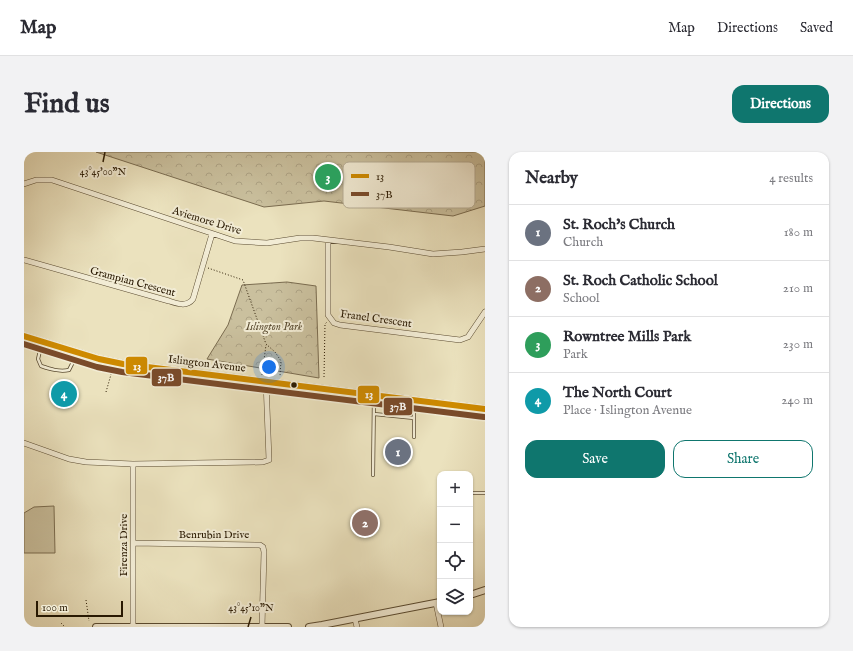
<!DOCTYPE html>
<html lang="en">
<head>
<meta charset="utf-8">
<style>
	:root { --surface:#fff; --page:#f2f2f3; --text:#2b2b33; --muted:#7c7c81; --line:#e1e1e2; --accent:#0f766e }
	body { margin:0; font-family:"IM FELL English",serif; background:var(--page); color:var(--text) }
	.controls { position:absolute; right:12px; bottom:12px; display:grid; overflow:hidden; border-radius:8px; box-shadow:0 1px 3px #0004 }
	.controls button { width:36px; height:36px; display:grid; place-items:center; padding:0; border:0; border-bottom:1px solid var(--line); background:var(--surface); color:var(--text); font:20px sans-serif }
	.scale { position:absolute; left:12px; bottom:10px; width:87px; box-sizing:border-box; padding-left:4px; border:2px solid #291902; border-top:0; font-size:11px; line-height:14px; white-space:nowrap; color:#291902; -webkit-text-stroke:3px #f2ecd5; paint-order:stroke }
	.you { position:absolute; left:245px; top:215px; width:14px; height:14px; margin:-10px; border:3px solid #fff; border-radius:50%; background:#1a73e8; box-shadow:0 0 0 6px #1a73e833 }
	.badge { display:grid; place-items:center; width:26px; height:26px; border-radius:50%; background:var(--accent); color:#fff; font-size:13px; font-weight:700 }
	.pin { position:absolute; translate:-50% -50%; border:2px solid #fff; box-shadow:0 1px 4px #0006 }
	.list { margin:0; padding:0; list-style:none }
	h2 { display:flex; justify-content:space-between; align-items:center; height:52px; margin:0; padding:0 16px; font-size:17px }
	h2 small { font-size:13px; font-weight:400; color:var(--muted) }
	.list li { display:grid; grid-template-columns:26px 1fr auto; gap:12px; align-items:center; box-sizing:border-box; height:56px; padding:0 16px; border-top:1px solid var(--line) }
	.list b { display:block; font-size:15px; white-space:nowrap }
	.list p { margin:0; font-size:13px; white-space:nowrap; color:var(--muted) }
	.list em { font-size:13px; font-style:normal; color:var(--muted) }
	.actions { display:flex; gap:8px; padding:12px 16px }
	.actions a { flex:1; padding:9px 0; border:1px solid var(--accent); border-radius:12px; text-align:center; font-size:14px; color:var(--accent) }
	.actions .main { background:var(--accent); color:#fff }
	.icon { flex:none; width:22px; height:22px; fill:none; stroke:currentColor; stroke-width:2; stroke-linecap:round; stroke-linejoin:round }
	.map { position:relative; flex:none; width:461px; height:475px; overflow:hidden; border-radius:12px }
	header { display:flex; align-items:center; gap:24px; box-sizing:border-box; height:56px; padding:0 20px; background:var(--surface); border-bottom:1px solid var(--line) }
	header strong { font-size:19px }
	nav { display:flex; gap:22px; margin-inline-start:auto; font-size:14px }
	.intro { display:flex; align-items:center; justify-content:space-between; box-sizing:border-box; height:96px; padding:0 24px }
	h1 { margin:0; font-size:28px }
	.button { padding:10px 18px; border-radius:12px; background:var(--accent); color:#fff; font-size:14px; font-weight:700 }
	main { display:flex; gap:24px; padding:0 24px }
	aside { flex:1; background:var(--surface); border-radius:12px; box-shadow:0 1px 3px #0004 }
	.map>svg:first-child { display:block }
	.grass { fill:#cac09e; stroke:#7a6c50 }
	.forest { fill:url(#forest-crowns); stroke:#7a6c50 }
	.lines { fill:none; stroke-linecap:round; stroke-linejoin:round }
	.service-casing { stroke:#5a4b31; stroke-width:4 }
	.minor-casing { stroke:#5a4b31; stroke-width:6 }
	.tertiary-casing { stroke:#5a4b31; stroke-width:8 }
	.secondary-casing { stroke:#291902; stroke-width:8 }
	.path { stroke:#291902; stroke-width:1; stroke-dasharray:1 2; stroke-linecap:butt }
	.service { stroke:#f2ecd5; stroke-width:2.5 }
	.minor { stroke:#f2ecd5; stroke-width:5 }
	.tertiary { stroke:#f2ecd5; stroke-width:6 }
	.secondary { stroke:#f2ecd5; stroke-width:7 }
	.bus-1-casing { stroke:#f2ecd5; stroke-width:9 }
	.bus-2-casing { stroke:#f2ecd5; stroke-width:9 }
	.bus-1 { stroke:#ce8a00; stroke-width:6 }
	.bus-2 { stroke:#7a4b2a; stroke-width:6 }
	.ticks { fill:none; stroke:#291902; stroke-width:1.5 }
	.bus-dot { fill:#291902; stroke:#f2ecd5; stroke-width:1.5 }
	.labels { text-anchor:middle; stroke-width:4; stroke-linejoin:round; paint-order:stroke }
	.street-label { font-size:11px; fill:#291902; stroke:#f2ecd5 }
	.park-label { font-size:11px; font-style:italic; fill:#594b31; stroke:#f2ecd5 }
	.key { fill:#f2ecd5; stroke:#b6ad96; stroke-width:1 }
	.key-label { font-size:11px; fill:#291902 }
	.ticks-label { font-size:10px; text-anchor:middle; fill:#291902; stroke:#f2ecd5; stroke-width:4; stroke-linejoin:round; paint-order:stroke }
	.line-badge { stroke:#f2ecd5; stroke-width:1.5 }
	.badge-label { font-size:11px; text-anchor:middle; font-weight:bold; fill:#fff }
</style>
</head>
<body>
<header>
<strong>Map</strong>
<nav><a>Map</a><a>Directions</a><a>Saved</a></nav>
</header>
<div class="intro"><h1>Find us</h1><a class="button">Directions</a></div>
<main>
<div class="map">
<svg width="461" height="475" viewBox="0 0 461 475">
	<defs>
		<pattern id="forest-crowns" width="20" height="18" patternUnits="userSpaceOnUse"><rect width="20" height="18" fill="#cac09e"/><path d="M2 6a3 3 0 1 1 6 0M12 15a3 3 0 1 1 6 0" fill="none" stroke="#aea486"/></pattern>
	</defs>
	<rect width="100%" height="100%" fill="#ebe2be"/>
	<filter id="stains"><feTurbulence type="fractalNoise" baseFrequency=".005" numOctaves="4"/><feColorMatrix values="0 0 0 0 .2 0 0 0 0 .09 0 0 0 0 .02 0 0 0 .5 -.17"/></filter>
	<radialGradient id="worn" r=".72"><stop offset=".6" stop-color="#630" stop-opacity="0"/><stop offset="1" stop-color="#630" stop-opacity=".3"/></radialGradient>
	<path class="grass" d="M30,354L31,401H0V361L10,355Z"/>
	<path class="forest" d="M72,0H461V54L429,64L300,49L240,55Z
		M263,130L292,134L295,226L183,207L204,173L218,133Z"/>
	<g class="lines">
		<defs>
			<path id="service" d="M18,190L14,207L17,214C26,217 35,220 45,218L49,210L50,200
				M350,262L390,266
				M390,285V249
				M349,323L350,244
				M446,341H461"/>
			<path id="minor" d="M0,32L12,28H28L211,89L243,91L276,86H289L365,95L409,102L438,100L461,97
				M304,88V163L310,171L316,173L436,188L444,185L461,160
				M0,108L145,149C154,152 163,155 169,147L188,82
				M0,291L45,307L62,310L109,312L239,310L245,308L242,229
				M109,391L236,393L239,395L240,400L238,475
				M412,451L417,475
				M331,467L333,475
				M109,474V312"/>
			<path id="tertiary" d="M446,443L461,438
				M72,475H264
				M285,475L298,473L416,450"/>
			<path id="secondary" d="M0,184L75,207L99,212L461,257"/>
		</defs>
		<use href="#service" class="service-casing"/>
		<use href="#minor" class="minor-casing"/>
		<use href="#tertiary" class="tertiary-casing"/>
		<use href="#secondary" class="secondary-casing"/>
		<path class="path" d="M184,116L219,128L242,192L251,200L257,209L256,224
			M238,223L242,193
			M300,225L301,172L303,170
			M82,240L88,219
			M62,448L65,469
			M37,471L41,475"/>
		<use href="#service" class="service"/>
		<use href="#minor" class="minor"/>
		<use href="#tertiary" class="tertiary"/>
		<use href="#secondary" class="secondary"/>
		<defs>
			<path id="bus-1" d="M0,184L75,207L99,212L461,257"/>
			<path id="bus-2" d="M0,192L73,215L98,220L460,265"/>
		</defs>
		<use href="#bus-1" class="bus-1-casing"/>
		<use href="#bus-2" class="bus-2-casing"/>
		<use href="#bus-1" class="bus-1"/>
		<use href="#bus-2" class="bus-2"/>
	</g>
	<path class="ticks" d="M79,10L81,0M224,475L227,465"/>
	<circle class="bus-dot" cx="270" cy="233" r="3.5"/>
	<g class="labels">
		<g class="street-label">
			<text transform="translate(183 68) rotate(17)" y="4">Aviemore Drive</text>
			<text transform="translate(109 129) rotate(15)" y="4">Grampian Crescent</text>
			<text transform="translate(352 166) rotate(8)" y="4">Franel Crescent</text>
			<text transform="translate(183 211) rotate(7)" y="4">Islington Avenue</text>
			<text x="190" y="386">Benrubin Drive</text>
			<text transform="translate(99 393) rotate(-90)" y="4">Firenza Drive</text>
		</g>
		<g class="park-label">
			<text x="250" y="178">Islington Park</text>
		</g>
	</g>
	<rect x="319" y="10" width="132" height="46" rx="6" class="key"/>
	<rect x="327" y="22" width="18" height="4" fill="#ce8a00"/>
	<rect x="327" y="40" width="18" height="4" fill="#7a4b2a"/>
	<g class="key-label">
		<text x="352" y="28">13</text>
		<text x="352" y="46">37B</text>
	</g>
	<g class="ticks-label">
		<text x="79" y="23">43°45'00"N</text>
		<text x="227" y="459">43°45'10"N</text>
	</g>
	<g class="line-badge">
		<rect x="101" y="204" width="23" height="19" rx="4" fill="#ce8a00"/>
		<rect x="127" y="216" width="31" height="19" rx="4" fill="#7a4b2a"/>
		<rect x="333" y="233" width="23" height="19" rx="4" fill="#ce8a00"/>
		<rect x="359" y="245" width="30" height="19" rx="4" fill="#7a4b2a"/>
	</g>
	<g class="badge-label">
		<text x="113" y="218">13</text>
		<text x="142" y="229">37B</text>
		<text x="345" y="246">13</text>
		<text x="374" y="258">37B</text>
	</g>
	<rect width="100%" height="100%" filter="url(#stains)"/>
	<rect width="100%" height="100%" fill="url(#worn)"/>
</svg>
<div class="controls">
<button>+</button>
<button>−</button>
<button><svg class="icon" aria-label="locate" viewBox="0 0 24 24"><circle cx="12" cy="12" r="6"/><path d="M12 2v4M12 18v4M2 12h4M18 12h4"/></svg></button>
<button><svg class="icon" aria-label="layers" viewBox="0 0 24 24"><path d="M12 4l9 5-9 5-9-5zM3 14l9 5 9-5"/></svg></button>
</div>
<div class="scale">100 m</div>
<div class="you"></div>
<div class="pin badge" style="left:374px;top:300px;background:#6b7280">1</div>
<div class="pin badge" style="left:341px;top:371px;background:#8d6e63">2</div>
<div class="pin badge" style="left:304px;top:25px;background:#2e9e5b">3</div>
<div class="pin badge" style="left:40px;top:242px;background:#0f9aa8">4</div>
</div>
<aside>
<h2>Nearby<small>4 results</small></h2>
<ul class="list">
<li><span class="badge" style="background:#6b7280">1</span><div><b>St. Roch's Church</b><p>Church</p></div><em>180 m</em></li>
<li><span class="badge" style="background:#8d6e63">2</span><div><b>St. Roch Catholic School</b><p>School</p></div><em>210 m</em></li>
<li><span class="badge" style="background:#2e9e5b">3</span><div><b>Rowntree Mills Park</b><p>Park</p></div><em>230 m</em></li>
<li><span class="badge" style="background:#0f9aa8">4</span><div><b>The North Court</b><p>Place · Islington Avenue</p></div><em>240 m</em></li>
</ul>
<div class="actions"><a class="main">Save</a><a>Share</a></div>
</aside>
</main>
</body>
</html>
